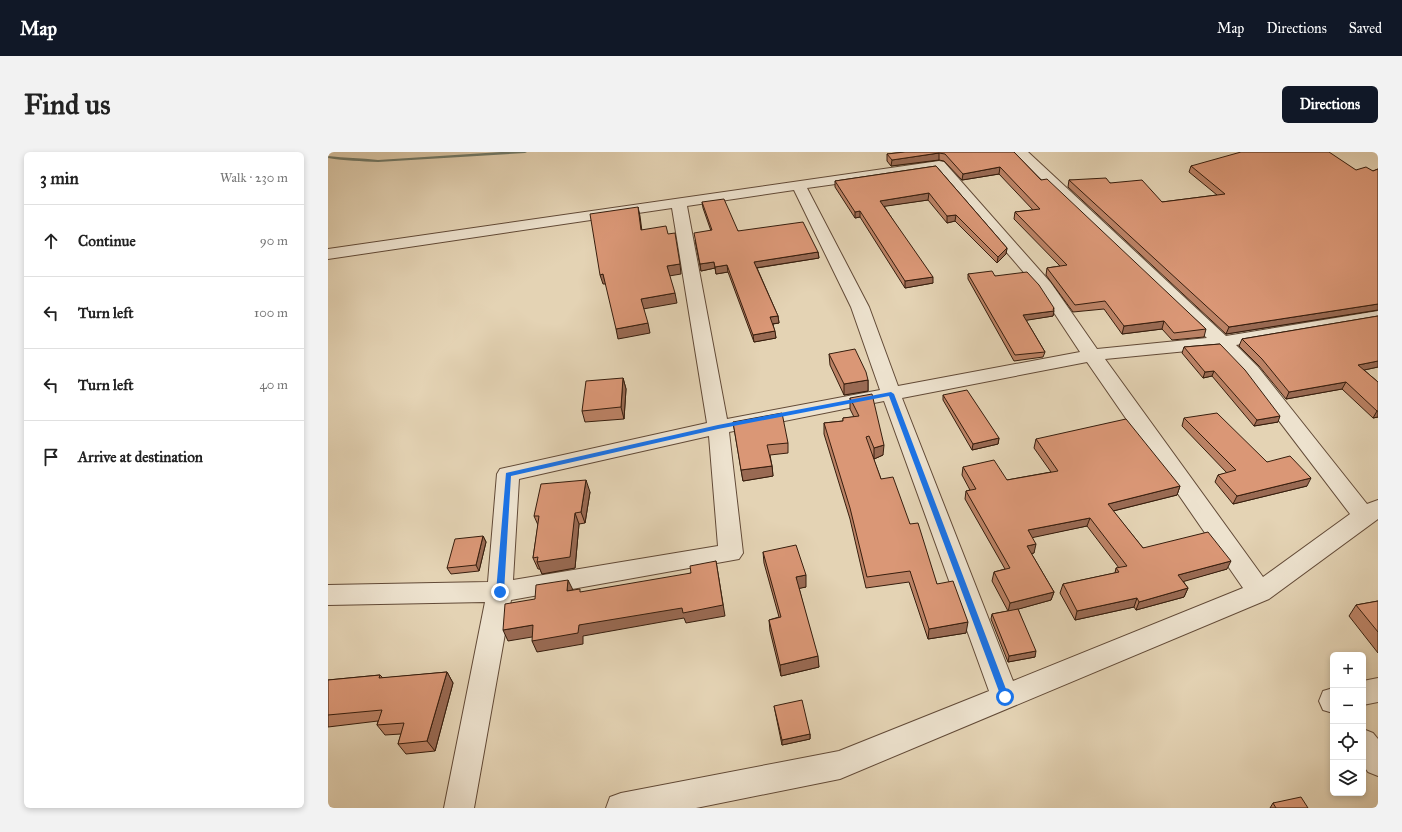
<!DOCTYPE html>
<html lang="en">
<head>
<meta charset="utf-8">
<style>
	:root { --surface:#fff; --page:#f2f2f2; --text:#222; --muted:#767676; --line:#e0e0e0; --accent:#111827 }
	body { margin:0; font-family:"IM FELL Great Primer",serif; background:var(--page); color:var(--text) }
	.controls { position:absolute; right:12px; bottom:12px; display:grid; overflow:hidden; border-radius:6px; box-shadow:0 2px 6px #0003 }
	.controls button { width:36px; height:36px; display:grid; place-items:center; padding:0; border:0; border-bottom:1px solid var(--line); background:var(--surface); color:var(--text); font:20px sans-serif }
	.stop { position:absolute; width:12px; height:12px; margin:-9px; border:3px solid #1a73e8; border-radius:50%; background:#fff }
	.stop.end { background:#1a73e8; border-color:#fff; box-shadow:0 1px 4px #0008 }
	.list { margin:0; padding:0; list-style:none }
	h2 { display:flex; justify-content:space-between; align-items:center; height:52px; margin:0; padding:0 16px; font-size:17px }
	h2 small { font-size:13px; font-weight:400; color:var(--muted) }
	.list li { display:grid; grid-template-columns:26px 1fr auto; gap:12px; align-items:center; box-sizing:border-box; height:72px; padding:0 16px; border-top:1px solid var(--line) }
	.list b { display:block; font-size:15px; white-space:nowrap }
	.list em { font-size:13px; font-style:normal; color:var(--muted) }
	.icon { flex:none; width:22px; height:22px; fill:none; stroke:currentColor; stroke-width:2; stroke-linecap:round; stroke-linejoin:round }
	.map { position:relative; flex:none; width:1050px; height:656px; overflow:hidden; border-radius:6px }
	header { display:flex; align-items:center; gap:24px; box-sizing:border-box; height:56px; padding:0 20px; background:var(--accent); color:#fff }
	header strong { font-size:19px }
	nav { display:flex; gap:22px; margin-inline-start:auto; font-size:14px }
	.intro { display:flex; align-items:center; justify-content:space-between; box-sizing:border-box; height:96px; padding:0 24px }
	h1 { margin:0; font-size:28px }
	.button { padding:10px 18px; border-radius:6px; background:var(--accent); color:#fff; font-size:14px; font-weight:700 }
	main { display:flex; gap:24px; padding:0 24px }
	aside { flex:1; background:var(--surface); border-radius:6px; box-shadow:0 2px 6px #0003 }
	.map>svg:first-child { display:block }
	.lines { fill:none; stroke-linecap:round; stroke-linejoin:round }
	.stream { fill:#707b6b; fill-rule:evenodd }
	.minor-casing { stroke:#624a37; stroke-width:2 }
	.minor { fill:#ede2ce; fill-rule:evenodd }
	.wall { fill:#bb8265; stroke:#361d0d }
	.shaded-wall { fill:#996a53; stroke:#361d0d }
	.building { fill:#da9776; stroke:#361d0d }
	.route { fill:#1a73e8 }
</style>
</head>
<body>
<header>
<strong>Map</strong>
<nav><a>Map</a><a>Directions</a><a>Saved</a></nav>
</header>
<div class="intro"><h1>Find us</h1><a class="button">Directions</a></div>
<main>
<aside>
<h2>3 min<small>Walk · 230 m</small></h2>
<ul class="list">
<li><svg class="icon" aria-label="ahead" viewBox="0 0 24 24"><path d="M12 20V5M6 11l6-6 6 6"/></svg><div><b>Continue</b></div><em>90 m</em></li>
<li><svg class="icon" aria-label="left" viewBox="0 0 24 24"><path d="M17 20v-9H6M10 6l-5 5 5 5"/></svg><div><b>Turn left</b></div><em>100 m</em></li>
<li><svg class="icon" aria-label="left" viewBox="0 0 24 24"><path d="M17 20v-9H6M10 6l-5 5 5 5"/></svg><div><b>Turn left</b></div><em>40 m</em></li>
<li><svg class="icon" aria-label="arrive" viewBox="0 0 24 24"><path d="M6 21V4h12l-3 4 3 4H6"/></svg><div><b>Arrive at destination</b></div></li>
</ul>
</aside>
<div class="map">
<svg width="1050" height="656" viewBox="0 0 1050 656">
	<rect width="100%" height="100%" fill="#e4d3b4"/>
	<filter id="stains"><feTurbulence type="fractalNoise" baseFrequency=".005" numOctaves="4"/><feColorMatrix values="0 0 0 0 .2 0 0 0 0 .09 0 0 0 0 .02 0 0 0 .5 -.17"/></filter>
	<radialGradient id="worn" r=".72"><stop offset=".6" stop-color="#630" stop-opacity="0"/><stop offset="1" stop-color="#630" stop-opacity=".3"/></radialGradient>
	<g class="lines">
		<path class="stream" d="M173,0H199L197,1L50,10C33,9 17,9 0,6V4C17,6 33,6 50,8Z"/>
		<defs>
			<path id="minor" d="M685,0H700L898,184L1050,159V169L908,193L930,215L1039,352L1050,348V367L941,447L512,627L368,656H278L282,645L293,641L511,599L661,539L556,249L401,280L415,401L411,407L183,448L146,656H116L157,450L0,453V433L160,430L169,322L172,317L379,271L344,56L0,107V97L611,9L616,10L723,131L769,197L879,186ZM608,18L711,138L752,200L570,234L541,155L479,36ZM466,38L523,155L552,238L399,267L359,54ZM890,196L916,223L1022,362L935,425L777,207ZM759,210L915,436L685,529L574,246ZM381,284L390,394L185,428L191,327Z
				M1050,526V550L1035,553V529Z
				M1005,536V561L995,558L991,549L995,539Z
				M1035,577L1045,581L1050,587V624L1040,620L1035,613Z"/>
		</defs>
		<use href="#minor" class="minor-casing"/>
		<use href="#minor" class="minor"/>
	</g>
	<path class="wall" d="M577,0H686L713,28L878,177L876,185L844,188L834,177L794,182L776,157L745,160L718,123L719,116L732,114L686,67L687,60L705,58L671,22L634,28L616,9L611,8L563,14L559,9V2Z
		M608,14L679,96L678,102L669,111L627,69L619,71L600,48L556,54L605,131L577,136L532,65L527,66L507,35V29Z
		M863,14L1045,19L1050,17V158L898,182L740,35L741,28L782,31L834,50L889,43L861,20Z
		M374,50L410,79L490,100L491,106L429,116L450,164L451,171L445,172L448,186L426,190L400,120L388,122L387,116L373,119L367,88L383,79L375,56Z
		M640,122L667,124L726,156L725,164L698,168L717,200L715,205L686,209L640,127Z
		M1050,164V215L1036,218L1050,230V265L1045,266L1014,237L958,247L931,214L911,194L914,187Z
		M892,192L950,270L926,274L884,224L875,226L854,201L856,195Z
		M501,202L540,228V239L516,243L502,213Z
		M295,226L298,237L296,267L257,270L254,259Z
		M615,243L671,286L670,292L644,298L615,248Z
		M522,246L555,303L546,307L544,303L553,327L582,372L609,432L638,481L600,487L581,430L538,436L522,367L496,282V271L515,269V266L526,265L522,257Z
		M856,266L939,310L979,334L905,352L887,330L890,323L899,321L854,274Z
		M405,270L460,291V301L442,303L444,314L445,324L415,329Z
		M708,287L852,334L849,343L785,359L815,396L899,417L855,429L860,436L856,445L808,458L806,455L747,468L732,441L735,432L787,421L788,416H791L759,374L704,385L706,401H703L726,440L723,448L690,457L707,505L680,510L663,467L664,462L680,459L664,429L666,420L677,417L637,347L638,339L642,338L634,323L635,315L679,328L723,320L706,296Z
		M262,340L257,371L251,372L247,416L214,422L212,417H210L205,406L210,373L206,364Z
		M155,384L158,390L151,419L123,422L119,416Z
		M435,400L478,435L471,436L491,515L453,524L442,479L441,468L451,465L436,411Z
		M1050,449V501L1021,464L1028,453Z
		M119,520L125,531L107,599L78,602L70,592L73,582L57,583L49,573L50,569L0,575V528L52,523L55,526Z
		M446,554L482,582V587L454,593Z
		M945,651L980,656H942Z"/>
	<path class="shaded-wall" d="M611,1V8L563,14L564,8Z
		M672,15L671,22L634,28L635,22Z
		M601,41L600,48L552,55V49Z
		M310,55L312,64L315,87L313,78Z
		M532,59V65L527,66V60Z
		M628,63L627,69L619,71V64Z
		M679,96L678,102L669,111L670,105Z
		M490,100L491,106L427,116L426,110Z
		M386,110L387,116L373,119L372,112Z
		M352,112L353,122L341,124L339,114Z
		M399,113L400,120L388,122L387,115Z
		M275,122L278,132H275L272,123Z
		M605,125V131L577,136V129Z
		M347,141L349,151L315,157L313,147Z
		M1050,152V158L898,182L901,175Z
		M726,159L725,164L694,169L695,163Z
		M450,164L451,171L443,172L442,165Z
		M836,169L834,177L794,182L796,174Z
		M320,171L322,181L290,187L288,177Z
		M447,179L448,186L426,190L425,183Z
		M1050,209V215L1027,220L1030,213Z
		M886,219L884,224L875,226L877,220Z
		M295,226L298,237L296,267L293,255Z
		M540,228V239L516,243V232Z
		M1018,230L1014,237L958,247L961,240Z
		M1049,259H1050V265L1045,266Z
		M952,264L950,270L926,274L929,268Z
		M671,286L670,292L644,298L645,292Z
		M556,293L555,303L546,307V296Z
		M444,314L445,324L415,329L413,318Z
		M983,326L979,334L905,352L909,344Z
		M258,328L262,340L257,371L253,360Z
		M852,334L849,343L777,361L780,352Z
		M247,361L251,372L247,416L214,422L209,410Z
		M762,366L759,374L698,387L700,378Z
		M155,384L158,390L151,419L148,413Z
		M708,392L706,401L697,403L699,394Z
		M388,409L397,464L358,471L356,466L255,484V492L209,500L204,489L251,473Z
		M903,409L899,417L847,432L850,423Z
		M478,423V435L469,437L468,425Z
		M240,428L245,438L239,439Z
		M860,436L856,445L808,458L811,450Z
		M726,440L723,448L680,460L682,451Z
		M809,446L806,455L747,468L749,459Z
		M640,470L638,481L600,487L601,477Z
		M205,473L210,484L180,489L175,478Z
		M708,499L707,505L680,510L681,504Z
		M490,504L491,515L453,524L452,513Z
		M119,520L125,531L107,599L99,589Z
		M482,582V587L454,593V588Z"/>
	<path class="building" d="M577,0H686L713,28L719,27L878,177L846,181L836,169L796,174L777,149L747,153L719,116L739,113L687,60L712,57L672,15L635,22L617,2L611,1L564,8L559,2Z
		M913,0H1001L1028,18L1038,15L1045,19L1050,17V152L901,175L741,28L778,26L782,31L814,28L834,50L897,42L863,14Z
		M608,14L679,96L670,105L628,63L619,64L601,41L552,49L605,125L577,129L532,59L527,60L507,29Z
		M396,47L410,79L475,70L490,100L426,110L450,164L442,165L447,179L425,183L399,113L387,115L386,110L372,112L366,81L384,78L374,50Z
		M310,55L313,78L338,74L340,82L347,81L352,112L339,114L347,141L313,147L320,171L288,177L275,122L272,123L262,62Z
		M664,119L667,124L699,120L711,133L726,156L725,157L726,159L695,163L717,200L687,203L640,122Z
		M1050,164V209L1030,213L1050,230V259H1049L1018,230L961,240L934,207L914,187Z
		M892,192L917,218L952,264L929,268L886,219L877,220L856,195Z
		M527,197L538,220L540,228L516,232L501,202Z
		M295,226L293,255L254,259L258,229Z
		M639,238L671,286L645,292L615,243Z
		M544,242L556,293L546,296L541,284L538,285L553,327L565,325L582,372L590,371L609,432L625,429L640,470L601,477L582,419L539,425L522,356L496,271L515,269V266L531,264L522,246Z
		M454,261L460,291L439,293L444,314L413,318L405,270Z
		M889,261L939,310L962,304L983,326L909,344L890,323L908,318L856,266Z
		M798,267L852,334L780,352L815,396L880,380L903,409L850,423L860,436L811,450L809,446L749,459L735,432L791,420L788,416L799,414L762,366L700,378L708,392L699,394L726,440L682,451L666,420L682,416L638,339L648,337L635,315L666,308L679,328L730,319L708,287Z
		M258,328L253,360L247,361L242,405L209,410L210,405L205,406L211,364H206L213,332Z
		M155,384L148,413L119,416L127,387Z
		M468,393L478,423L468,425L490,504L452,513L441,468L453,465L435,400Z
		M388,409L395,453L355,461L354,456L251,473L250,481L204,489L205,473L175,478L177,452L207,447L208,433L240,428L239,439L252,437V440L363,421L362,414Z
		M1050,449V480L1028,453Z
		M690,457L708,499L681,504L664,462Z
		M119,520L99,589L70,592L76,571L49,573L54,558L0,563V528L52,523L51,526Z
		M474,548L482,582L454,588L446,554Z
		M973,645L980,656H948L945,651Z"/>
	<path class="route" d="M563,240L566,242L681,545L680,548L677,549L673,545L561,244L390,277L183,324L176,440L172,443L168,440L178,321L390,273Z"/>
	<rect width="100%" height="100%" filter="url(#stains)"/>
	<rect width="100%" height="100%" fill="url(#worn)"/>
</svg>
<div class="controls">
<button>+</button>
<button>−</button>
<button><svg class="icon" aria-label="locate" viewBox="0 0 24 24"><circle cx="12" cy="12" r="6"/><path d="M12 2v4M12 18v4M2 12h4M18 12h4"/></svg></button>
<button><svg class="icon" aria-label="layers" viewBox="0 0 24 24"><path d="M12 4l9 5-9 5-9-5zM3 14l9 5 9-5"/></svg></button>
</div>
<div class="stop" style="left:677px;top:545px"></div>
<div class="stop end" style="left:172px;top:440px"></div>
</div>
</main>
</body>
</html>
